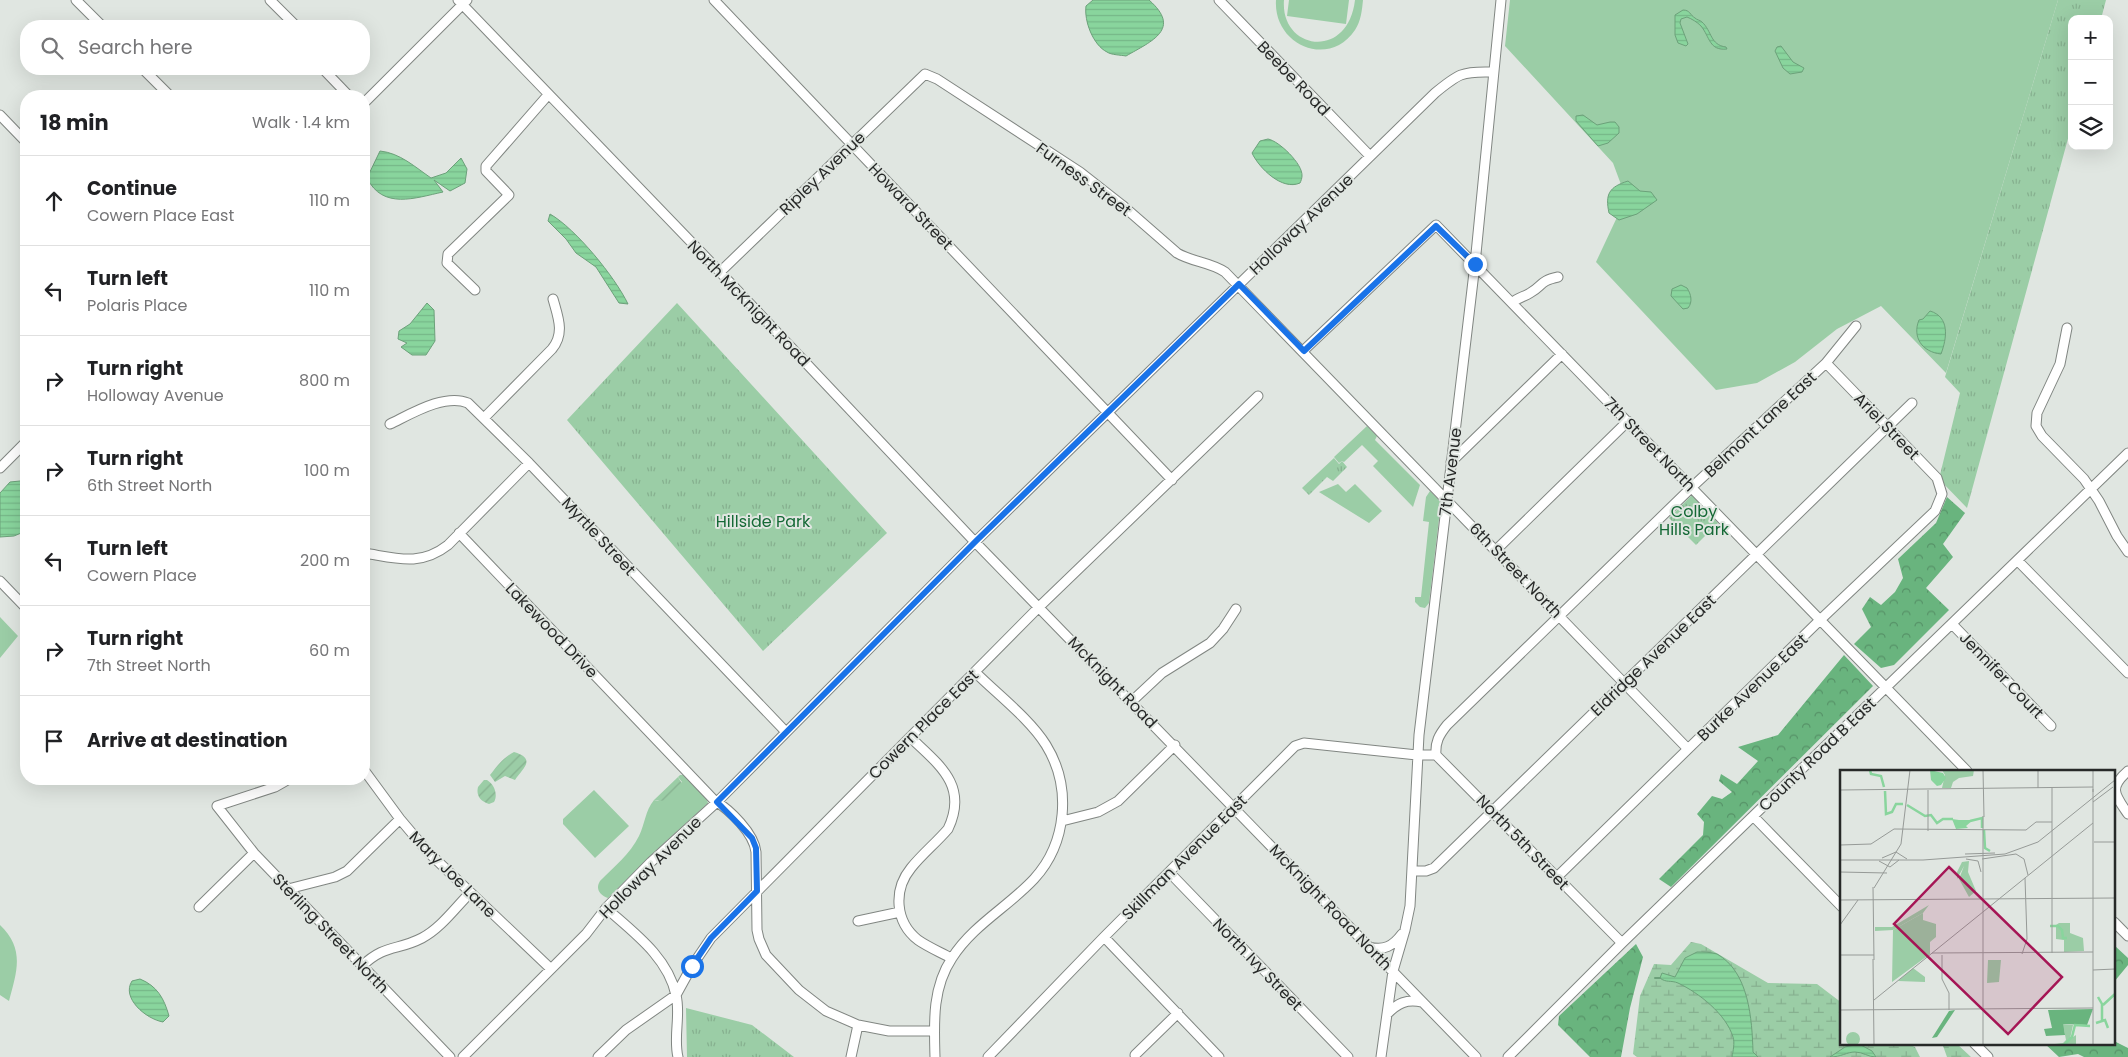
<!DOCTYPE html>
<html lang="en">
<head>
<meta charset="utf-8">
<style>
	:root { --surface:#fff; --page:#f6f6f6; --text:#202124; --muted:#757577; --line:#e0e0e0 }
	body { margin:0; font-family:Poppins,sans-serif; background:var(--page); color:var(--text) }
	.controls { position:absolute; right:15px; top:15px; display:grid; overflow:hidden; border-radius:10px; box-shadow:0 5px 20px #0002 }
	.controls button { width:45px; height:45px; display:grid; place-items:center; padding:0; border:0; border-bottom:1px solid var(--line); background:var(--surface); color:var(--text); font:25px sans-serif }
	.stop { position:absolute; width:15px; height:15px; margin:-11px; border:4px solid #1a73e8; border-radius:50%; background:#fff }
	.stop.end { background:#1a73e8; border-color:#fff; box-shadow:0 1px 5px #0008 }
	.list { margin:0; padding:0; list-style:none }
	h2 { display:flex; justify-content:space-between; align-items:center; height:65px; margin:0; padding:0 20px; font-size:21px }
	h2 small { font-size:16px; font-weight:400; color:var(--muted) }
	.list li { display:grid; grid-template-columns:32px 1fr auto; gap:15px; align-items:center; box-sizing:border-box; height:90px; padding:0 20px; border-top:1px solid var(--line) }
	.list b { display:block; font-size:19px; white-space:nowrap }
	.list p { margin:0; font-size:16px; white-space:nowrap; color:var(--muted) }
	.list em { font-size:16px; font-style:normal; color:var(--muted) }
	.icon { flex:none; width:28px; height:28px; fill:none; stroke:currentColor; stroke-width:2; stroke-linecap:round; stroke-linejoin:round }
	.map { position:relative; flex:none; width:2128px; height:1057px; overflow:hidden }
	.search { position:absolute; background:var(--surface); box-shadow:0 5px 20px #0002; left:20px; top:20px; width:350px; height:55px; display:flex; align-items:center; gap:12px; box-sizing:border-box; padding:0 18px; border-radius:20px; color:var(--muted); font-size:19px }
	.panel { position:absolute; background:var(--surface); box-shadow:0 5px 20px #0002; left:20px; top:90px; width:350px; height:695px; border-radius:20px }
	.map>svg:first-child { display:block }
	.grass { fill:#9bcda6 }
	.forest { fill:url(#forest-crowns) }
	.wetland { fill:url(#wetland-marsh) }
	.park { fill:url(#park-tufts) }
	.garden { fill:url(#garden-furrows) }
	.water { fill:url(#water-rules); stroke:#6ca17a }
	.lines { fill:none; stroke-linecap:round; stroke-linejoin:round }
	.stream { stroke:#6ca17a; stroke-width:2 }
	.minor-casing { stroke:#818682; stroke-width:11 }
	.minor { stroke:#fff; stroke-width:9 }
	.route { stroke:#1a73e8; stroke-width:6 }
	.labels { text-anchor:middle; stroke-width:4; stroke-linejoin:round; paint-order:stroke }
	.street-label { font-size:16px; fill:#272928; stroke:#e0e6e1 }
	.park-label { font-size:16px; fill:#156936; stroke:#e0e6e1 }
	.inset-river { fill:none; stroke:#89d59d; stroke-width:2.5 }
	.inset-road { fill:none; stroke:#969a97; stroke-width:1 }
	.view { fill:#a51555; fill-opacity:0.15; stroke:#a51555; stroke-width:2.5 }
	.inset-edge { fill:none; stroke:#272928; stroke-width:2.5 }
</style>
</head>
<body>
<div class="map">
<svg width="2128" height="1057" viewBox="0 0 2128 1057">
	<defs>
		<pattern id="forest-crowns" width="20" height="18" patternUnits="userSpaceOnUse" patternTransform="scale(1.25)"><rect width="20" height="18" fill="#69b47e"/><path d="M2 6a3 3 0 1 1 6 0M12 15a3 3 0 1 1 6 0" fill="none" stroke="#569267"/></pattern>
		<pattern id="wetland-marsh" width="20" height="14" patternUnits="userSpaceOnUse" patternTransform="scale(1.25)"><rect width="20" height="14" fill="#9bcda6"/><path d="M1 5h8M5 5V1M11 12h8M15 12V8" fill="none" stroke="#86b08f"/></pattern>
		<pattern id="park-tufts" width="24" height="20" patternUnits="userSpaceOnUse" patternTransform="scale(1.25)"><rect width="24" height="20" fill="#9bcda6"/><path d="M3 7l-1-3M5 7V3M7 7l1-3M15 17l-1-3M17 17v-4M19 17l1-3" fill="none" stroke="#86b08f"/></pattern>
		<pattern id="garden-furrows" width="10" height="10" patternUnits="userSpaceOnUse" patternTransform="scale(1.25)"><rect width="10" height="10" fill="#9bcda6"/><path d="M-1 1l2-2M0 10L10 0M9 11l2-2" fill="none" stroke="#86b08f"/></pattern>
		<pattern id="water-rules" width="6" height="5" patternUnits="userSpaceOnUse" patternTransform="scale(1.25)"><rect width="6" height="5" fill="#89d59d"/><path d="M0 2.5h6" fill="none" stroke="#76b787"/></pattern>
	</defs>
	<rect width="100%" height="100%" fill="#e0e6e1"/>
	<path class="grass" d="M1276,0H1284C1280,50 1348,61 1355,0H1363C1362,10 1361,21 1355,30C1329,69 1273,45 1276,0Z
		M1289,0H1349L1346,24L1287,16Z
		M1510,0H2058L1946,373L1881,306L1837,329L1795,362L1757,383L1716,390L1596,262L1626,198L1613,163L1505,46Z
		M1367,426L1377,436L1375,440L1420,485L1413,507L1373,466L1378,461L1362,445L1344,462L1342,461L1339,463L1334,457Z
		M1338,484L1346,492L1355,484L1382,511L1369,523L1319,492Z
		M1430,491L1441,502L1429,603L1425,608L1420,607L1415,602V597H1421L1429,522L1423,521L1426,497Z
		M0,617L18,636L0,658Z
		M680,775H684L706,797L708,803L651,855L608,898C600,895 595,889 600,881C614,867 630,854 639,836C645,824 645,811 654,800L658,801L682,782L678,777Z
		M594,790L629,826L595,858L563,824V819Z
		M0,925C25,949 17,971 9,1001L0,995Z"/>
	<path class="forest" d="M1947,497L1965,513L1943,544L1953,557L1926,588L1949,610L1894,665L1881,668L1854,644L1871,627L1862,609L1870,597L1881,605L1895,592L1903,578L1898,559L1936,523Z
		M1844,655L1873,686L1671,887L1659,879L1703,835L1704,822L1697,814L1712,796L1722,799L1732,792L1719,781L1721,774L1737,784L1758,761L1738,747L1778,735Z
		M1636,944L1643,957L1630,1008L1621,1057H1590L1558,1025L1559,1016Z
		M2114,945L2128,958V965L2114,982Z
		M2114,1041L2128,1048V1057H2084L2078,1054L2059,1057L2044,1043H2114Z"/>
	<path class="wetland" d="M1691,942L1701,944L1768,983L1817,984L1842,1003V1043H1906L1915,1047L1920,1057H1637L1633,1054L1640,996L1654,964L1671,965Z
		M1942,1043H1956L1971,1057H1947Z"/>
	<path class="park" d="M2058,0H2106L2101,19H2072V124L1967,508L1939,479L1960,393L1945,377Z
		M677,303L887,533L763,651L567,420Z
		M1334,458L1339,464L1342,461L1347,467L1333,481L1327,477L1309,495L1302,488Z
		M1692,495L1718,523L1696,545L1669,518Z
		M686,1008L752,1025L794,1057H687Z"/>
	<path class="garden" d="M514,752C538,759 521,770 515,780L505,776L495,782L490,775C497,766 504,757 514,752Z
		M678,777L684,787C676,797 667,803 654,800Z
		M484,780H487C495,785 498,795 494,802L489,804C480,801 476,795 478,787Z"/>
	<path class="water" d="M1093,0H1149C1182,29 1152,41 1126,56C1121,55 1111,55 1107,52C1093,45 1084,21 1086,6Z
		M1683,10C1690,10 1690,15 1695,18C1697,20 1700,20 1702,22C1712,31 1710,45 1726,47L1727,49C1709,51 1710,37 1701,26C1697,22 1692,19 1687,17L1681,19L1680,23L1688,44L1686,46L1678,43L1675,35V15Z
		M1781,46L1793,62L1804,68L1802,72L1790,74L1783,68L1775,51L1777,47Z
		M1583,115L1597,125L1610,122H1615L1619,127V133L1608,143L1598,146L1576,121V116Z
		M1268,139C1279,141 1303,164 1302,176C1302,178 1301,181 1300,183C1282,191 1259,168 1252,153L1260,141Z
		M380,151C400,153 415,167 431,178L446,173L461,158L467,169L465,183L450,191L434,180L443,192C415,198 383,210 367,178Z
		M1628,181L1640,191L1651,192L1657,200L1637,214L1619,220L1609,213C1605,194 1609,187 1628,181Z
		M550,214C576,229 615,277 628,304L619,303L596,267L576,253L566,239L548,221Z
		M1681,285L1687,288C1691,294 1693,302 1688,308L1683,309L1671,296L1672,289Z
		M427,303L434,310L435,341L426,355H412L401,347L407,343L398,339L399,331L410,324Z
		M1930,311C1950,317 1947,338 1941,354C1922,352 1912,337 1919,320L1923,319Z
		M20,481L26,484V531L14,536L0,537V493L10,482Z
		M1697,952C1703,952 1711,952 1717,954C1749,972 1752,1019 1753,1052L1758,1057H1732C1733,1051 1735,1043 1733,1037C1726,1014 1699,993 1678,983C1671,980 1666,983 1660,978L1662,973L1675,977L1685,958Z
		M140,979C157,986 164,998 169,1016L163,1022C146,1019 121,998 132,981Z
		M1859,1044L1872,1051L1876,1057C1868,1057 1863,1052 1855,1052C1847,1052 1841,1057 1830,1057L1845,1047Z"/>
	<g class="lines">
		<path class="stream" d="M1655,978H1660"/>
		<defs>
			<path id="minor" d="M76,0L102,26
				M270,0L296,26
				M458,0L720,272L975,542L1476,1057
				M714,0L1172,480
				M1219,0L1370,156
				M143,69L170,96
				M323,69L349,96
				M364,103L467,0
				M0,115L26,142
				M720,272L925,74L937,79L1080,172L1122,205L1177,253C1192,262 1210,262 1225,272L1688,749
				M475,290L447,263L448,254L509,195L486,171V166L548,95
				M1512,303C1518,297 1524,297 1530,293C1543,286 1539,281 1558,277
				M2067,328L2060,364L2037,413L2036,426L2042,436L2084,479L2099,501L2117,536L2128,552
				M1303,351L1436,225L1967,771
				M484,418L552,349C565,333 558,317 553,299
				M390,424C411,414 445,393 468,403L529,463L786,732
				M1451,462L1562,354
				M0,468L26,442
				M459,533L714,800C730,810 754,833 756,852L757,930L759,939L766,955L799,990L826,1011L858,1025L889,1031H934
				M1496,550L1628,421
				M364,553C396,558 420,567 448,545L529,463
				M2018,561L2128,673
				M0,581L26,608
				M1952,624L2051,726
				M1131,702L1162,673L1210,643L1223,629L1236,609
				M910,737C938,764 969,785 948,829C936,843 922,854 911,868C893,890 895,922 918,940C928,947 940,952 951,958
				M1436,755C1435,742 1439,735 1447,725L1692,487L1826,363L1856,326
				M364,770L400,819L427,851L551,969
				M2128,771C2108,788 2115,795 2128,814
				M289,779L275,787L217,806L254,853L450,1057
				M1753,816L1842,907
				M1062,821L1098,812L1118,801L1175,745
				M1412,871H1426L1434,868L1912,403
				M1169,872L1348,1057
				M1557,877L1820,620L1935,511L1942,494L1937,478L1826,363
				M288,889L335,877L347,871L400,819
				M199,907L254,853
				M606,908C633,932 668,957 676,995C681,1015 673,1037 678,1057
				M858,921L900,912
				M2114,922L2128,936
				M1104,937L1219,1057
				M1369,947C1384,951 1393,946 1402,934
				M362,966C385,944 397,951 422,938C441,928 455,908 470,893
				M1387,1014C1398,1003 1406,999 1422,1002
				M1974,1043L1988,1057
				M1135,1055L1178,1013
				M463,1057L586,934L606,908L651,862L717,802L975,542L1435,93C1458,74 1462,71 1492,72
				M598,1057L626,1030L676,995L692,966L711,938L1039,607L1258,396
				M851,1057L858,1025
				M935,1057C934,1023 932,988 952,958C973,925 1008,907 1034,879C1067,843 1072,787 1046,745C1030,719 997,694 975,672
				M988,1057L1104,937L1295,746L1304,743L1417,755H1436L1622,943
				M1381,1057L1393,971L1405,930L1410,906L1419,735L1475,264L1501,0
				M1508,1057L1622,943L2128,453"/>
		</defs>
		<use href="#minor" class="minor-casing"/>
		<use href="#minor" class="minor"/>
	</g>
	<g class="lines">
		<path class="route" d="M692,966L711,938L757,891L756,848L752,838L717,802L975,542L1239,284L1304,351L1436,226L1475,264"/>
	</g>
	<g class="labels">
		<g class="street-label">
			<text transform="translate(1294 78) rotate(46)" y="6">Beebe Road</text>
			<text transform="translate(822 173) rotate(-44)" y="6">Ripley Avenue</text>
			<text transform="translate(1084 179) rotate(36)" y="6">Furness Street</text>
			<text transform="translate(911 206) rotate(46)" y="6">Howard Street</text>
			<text transform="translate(1301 224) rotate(-44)" y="6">Holloway Avenue</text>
			<text transform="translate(749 303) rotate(46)" y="6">North McKnight Road</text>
			<text transform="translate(1760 424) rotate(-43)" y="6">Belmont Lane East</text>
			<text transform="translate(1887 426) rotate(46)" y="6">Ariel Street</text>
			<text transform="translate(1650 444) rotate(46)" y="6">7th Street North</text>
			<text transform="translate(1450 472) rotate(-83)" y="6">7th Avenue</text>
			<text transform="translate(599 536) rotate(47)" y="6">Myrtle Street</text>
			<text transform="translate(1516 570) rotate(46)" y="6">6th Street North</text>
			<text transform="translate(552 630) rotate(46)" y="6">Lakewood Drive</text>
			<text transform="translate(1653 655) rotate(-44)" y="6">Eldridge Avenue East</text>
			<text transform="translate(2002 675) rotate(46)" y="6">Jennifer Court</text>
			<text transform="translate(1113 682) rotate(46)" y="6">McKnight Road</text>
			<text transform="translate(1752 687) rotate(-44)" y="6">Burke Avenue East</text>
			<text transform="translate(923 724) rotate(-45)" y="6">Cowern Place East</text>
			<text transform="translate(1817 754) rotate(-44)" y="6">County Road B East</text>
			<text transform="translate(1523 842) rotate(46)" y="6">North 5th Street</text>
			<text transform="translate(1184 857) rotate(-45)" y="6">Skillman Avenue East</text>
			<text transform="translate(650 867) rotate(-45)" y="6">Holloway Avenue</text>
			<text transform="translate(453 874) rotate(45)" y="6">Mary Joe Lane</text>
			<text transform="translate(1331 907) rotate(46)" y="6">McKnight Road North</text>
			<text transform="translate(331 933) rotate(46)" y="6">Sterling Street North</text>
			<text transform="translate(1258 964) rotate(46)" y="6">North Ivy Street</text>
		</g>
		<g class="park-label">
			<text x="1694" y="517">Colby<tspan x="1694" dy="18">Hills Park</tspan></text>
			<text x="763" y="527">Hillside Park</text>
		</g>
	</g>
	<g transform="translate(1840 770)">
		<rect width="275" height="275" fill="#e0e6e1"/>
		<path d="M83,143V150L96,154V167L90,172V184L52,212L53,160Z" fill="#9bcda6"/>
		<path d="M253,239L247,255L224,254L225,265L206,266L204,259L212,258L208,240ZM115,240L97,267L92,268L109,241Z" fill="#69b47e"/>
		<path d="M129,91L128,102L136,121L129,127L119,109L124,96L117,109V102L122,92ZM223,254L233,255L230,269L236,265V275L215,274L223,273L226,270Z" fill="#9bcda6"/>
		<path d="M102,0H134L133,6L119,8L113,12L111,18H102L105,5ZM89,135L83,143L53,160L35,161V157H52ZM219,153H230V163L243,168L244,181L224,182V170L216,169V157H213ZM148,190H161L159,212L147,213ZM73,198L85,207V212L58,211ZM6 269a7 7 0 1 1 14 0a7 7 0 1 1-14 0Z" fill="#9bcda6"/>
		<path d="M90,0L103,3L106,8L101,15L97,16L91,10ZM112,49L119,50H133L126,56L128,58L116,59Z" fill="#89d59d"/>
		<path class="inset-river" d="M30,0L31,4L41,6L44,17M45,21L46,44L52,42L56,34H63M67,35L85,46L91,45L97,53L103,49H113M130,51L142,48V58M144,60L145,78L150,81M210,156H218L222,160L223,168H227M258,227L262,234V251M263,235L275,224M256,253L265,250L268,258M224,275L232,267L235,255L250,256"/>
		<path class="inset-road" d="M143,0L144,47M198,0V18M212,18V183M253,19V275M0,20L253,17M88,20V61M253,22V0M253,32L273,17M254,72H275M0,75L31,74L54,59L186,60L196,52H212M125,84L155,83M42,88L56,82L67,89M126,89L138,91L141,102M142,89L176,84L184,89L188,105M0,90H83L165,84L198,72L275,10M39,91L50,97L59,90M0,102L47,103M33,117L34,190M34,118L61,74L70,0M0,130L275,128M0,155L18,130M92,183L253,182M182,184L187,169L185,108M0,185H34M102,185V209L109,223V240M33,189L34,275M253,200L275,199M34,230L253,53M0,240L253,238M143,275V46"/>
		<path class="view" d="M109,97L222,207L168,264L54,154Z"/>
		<rect width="275" height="275" class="inset-edge"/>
	</g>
</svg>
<div class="controls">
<button>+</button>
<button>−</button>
<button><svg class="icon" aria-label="layers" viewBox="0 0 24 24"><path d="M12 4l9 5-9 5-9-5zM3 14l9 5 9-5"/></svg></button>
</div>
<div class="stop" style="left:692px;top:966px"></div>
<div class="stop end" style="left:1475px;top:264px"></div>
<div class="search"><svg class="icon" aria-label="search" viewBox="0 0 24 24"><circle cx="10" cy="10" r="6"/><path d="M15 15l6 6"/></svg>Search here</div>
<section class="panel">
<h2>18 min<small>Walk · 1.4 km</small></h2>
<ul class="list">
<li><svg class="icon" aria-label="ahead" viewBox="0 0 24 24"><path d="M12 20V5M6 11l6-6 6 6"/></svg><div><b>Continue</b><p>Cowern Place East</p></div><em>110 m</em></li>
<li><svg class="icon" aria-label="left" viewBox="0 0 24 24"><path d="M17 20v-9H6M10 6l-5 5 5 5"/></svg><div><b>Turn left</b><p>Polaris Place</p></div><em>110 m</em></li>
<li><svg class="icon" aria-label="right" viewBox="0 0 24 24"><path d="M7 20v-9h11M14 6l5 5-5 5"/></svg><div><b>Turn right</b><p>Holloway Avenue</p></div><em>800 m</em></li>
<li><svg class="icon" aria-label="right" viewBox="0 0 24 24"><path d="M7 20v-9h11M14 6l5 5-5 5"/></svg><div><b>Turn right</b><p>6th Street North</p></div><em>100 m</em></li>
<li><svg class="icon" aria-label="left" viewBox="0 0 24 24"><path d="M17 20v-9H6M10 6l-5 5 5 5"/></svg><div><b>Turn left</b><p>Cowern Place</p></div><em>200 m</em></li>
<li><svg class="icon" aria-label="right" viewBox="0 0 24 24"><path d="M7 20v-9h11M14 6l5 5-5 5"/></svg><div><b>Turn right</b><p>7th Street North</p></div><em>60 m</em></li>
<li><svg class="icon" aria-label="arrive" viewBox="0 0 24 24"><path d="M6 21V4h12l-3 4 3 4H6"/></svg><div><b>Arrive at destination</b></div></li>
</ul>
</section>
</div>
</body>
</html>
